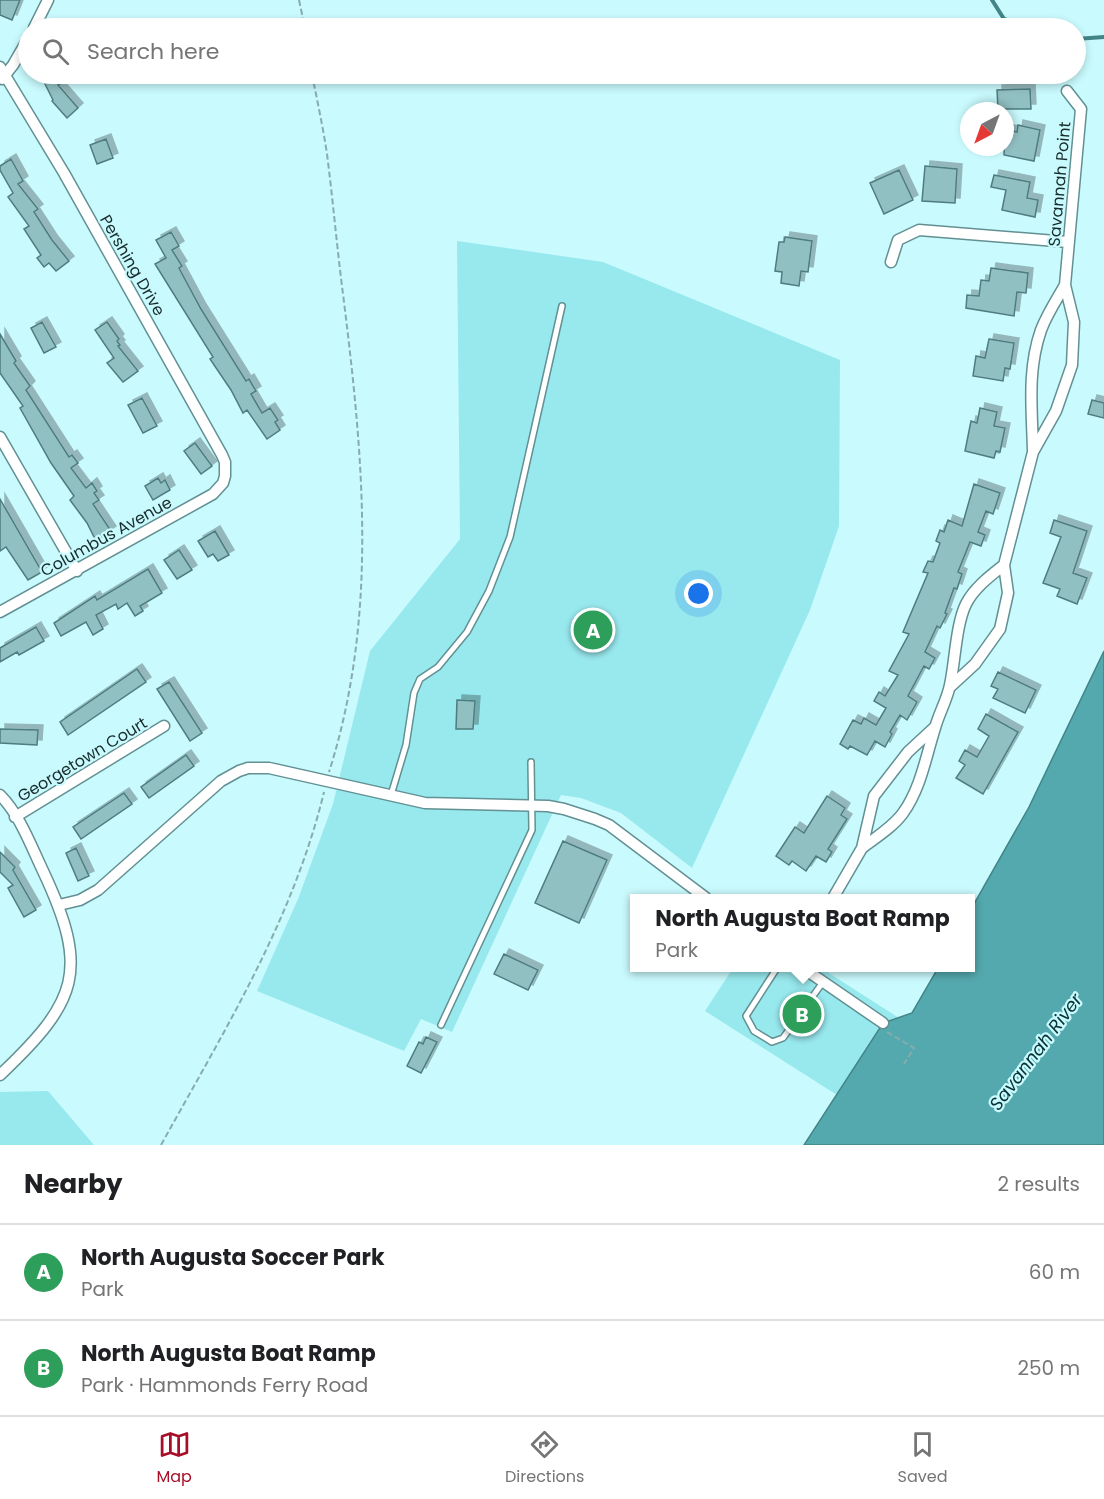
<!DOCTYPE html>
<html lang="en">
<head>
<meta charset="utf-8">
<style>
	:root { --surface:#fff; --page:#f6f6f6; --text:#202124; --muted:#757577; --line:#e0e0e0; --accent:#a70f29 }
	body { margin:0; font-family:Poppins,sans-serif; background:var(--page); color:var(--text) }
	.compass { position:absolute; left:960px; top:102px; width:54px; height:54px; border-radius:50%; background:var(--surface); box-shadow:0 3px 9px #0003; rotate:221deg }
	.you { position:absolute; left:699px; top:594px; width:21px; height:21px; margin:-15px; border:4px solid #fff; border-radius:50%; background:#1a73e8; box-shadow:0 0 0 9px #1a73e833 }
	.badge { display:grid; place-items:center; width:39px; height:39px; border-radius:50%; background:var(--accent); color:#fff; font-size:20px; font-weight:700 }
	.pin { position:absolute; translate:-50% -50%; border:3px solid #fff; box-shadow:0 2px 6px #0006 }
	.popup { position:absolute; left:630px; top:894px; width:345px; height:78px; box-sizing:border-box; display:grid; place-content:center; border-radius:0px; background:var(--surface); filter:drop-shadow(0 2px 4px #0005); font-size:20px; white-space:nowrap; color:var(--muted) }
	.popup b { font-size:22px; color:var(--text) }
	.popup::after { content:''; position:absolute; left:50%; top:100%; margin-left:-12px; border:12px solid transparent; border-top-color:var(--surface) }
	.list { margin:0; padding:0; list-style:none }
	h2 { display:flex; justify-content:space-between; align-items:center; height:78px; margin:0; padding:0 24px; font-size:26px }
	h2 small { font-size:20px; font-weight:400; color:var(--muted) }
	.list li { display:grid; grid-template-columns:39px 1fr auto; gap:18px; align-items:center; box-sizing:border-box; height:96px; padding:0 24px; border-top:2px solid var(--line) }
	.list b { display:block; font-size:22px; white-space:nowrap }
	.list p { margin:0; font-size:20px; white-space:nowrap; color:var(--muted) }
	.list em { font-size:20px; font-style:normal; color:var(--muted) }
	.icon { flex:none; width:33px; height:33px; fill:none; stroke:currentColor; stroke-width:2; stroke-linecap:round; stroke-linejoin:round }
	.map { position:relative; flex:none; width:1104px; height:1145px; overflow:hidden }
	.search { position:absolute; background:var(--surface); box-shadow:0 3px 9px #0003; left:18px; right:18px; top:18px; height:66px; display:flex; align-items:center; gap:15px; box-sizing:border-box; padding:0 21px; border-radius:33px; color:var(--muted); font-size:22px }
	.sheet { height:270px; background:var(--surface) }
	nav { display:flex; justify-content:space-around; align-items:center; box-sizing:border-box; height:84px; border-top:2px solid var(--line); background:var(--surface); font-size:16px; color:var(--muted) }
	nav a { display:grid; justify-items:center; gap:3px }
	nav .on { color:var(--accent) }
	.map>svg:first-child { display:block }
	.green { fill:#98e9ee }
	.water { fill:#54a9ae; stroke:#428487; stroke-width:1.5 }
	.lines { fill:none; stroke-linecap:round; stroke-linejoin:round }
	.stream { stroke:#428487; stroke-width:4 }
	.building { fill:#91c0c3; stroke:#4f7c7f; stroke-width:1.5; filter:url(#shadow) }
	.lane-casing { stroke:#629093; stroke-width:8 }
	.street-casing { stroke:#629093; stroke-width:13 }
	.path { stroke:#86acae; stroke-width:2; stroke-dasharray:6 3; stroke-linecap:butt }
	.lane { stroke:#fff; stroke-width:5 }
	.street { stroke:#fff; stroke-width:10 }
	.labels { text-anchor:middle; stroke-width:4.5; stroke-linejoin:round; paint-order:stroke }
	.street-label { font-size:16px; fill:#192c2d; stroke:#c9fafd }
	.water-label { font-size:18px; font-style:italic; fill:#083336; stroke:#c9fafd }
</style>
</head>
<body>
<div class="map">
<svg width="1104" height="1145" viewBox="0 0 1104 1145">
	<defs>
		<filter id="shadow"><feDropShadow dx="5" dy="-5" stdDeviation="0" flood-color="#0004"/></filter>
	</defs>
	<rect width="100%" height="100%" fill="#c9fafd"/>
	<path class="green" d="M457,241L603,262L840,360L839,526L810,610L692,868L621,813L581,798L561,795L452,1032L421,1019L404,1051L257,991L298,899L333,804L370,651L460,539Z
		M733,968H821L899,1018L883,1023L837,1095L705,1011Z
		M48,1091L94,1145H0V1092Z"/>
	<path class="water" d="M1104,651V1145H804L883,1023L912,1013L938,968H970V911L1029,807Z"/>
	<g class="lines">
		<path class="stream" d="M992,0L1004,19L1031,28
			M1076,39L1104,37"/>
	</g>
	<path class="building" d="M0,0H20L12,20L0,15Z
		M40,74H58L63,82L58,85L78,108L67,118L52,101L53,100Z
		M1030,89L1031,109H998L997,90Z
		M1018,125L1040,130L1034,161L1004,155L1005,129L1017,132Z
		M106,139L113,158L97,164L90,145Z
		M11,159L23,181L18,184L38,209L34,212L52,240L69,261L56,271L49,263L44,267L37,258L41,255L24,229L29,226L8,197L13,193L0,170V166Z
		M925,166L957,169L955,203L922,201Z
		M899,170L913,200L884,214L870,183Z
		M994,175L1030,182L1027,198L1038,200L1035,217L1002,210L1006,190L991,187Z
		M171,232L179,246L172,250L182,266L179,268L201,309L246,381L249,379L256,391L251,394L262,413L270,408L278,420L275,422L280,430L267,439L247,410L243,413L231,390L210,359L213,357L155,264L166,258L156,240Z
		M785,237L812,241L808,272L801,271L799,286L781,283L782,272L775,271L779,242H784Z
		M991,268L1028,273L1026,293L1017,292L1014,316L966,308L967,295L979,296L981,280L989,281Z
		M42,322L56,347L44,353L31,328Z
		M107,322L119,339L117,341L120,345L118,346L138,371L123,382L107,363L114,358L95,330Z
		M0,334L16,361L14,363L30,386L26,390L69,457L72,455L78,463L71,468L86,488L92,483L97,491L94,493L99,500L93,504L111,531L96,541L87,523L70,500L74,496L51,463L20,408L23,406L0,373Z
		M989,339L1014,343L1010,369L1005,368L1003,381L973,376L976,356L985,358Z
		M142,398L157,426L143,433L128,405Z
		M1092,400L1104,403V418L1088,414Z
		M980,408L997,412L994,426L1005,428L1000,452L996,451L994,458L965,451L971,421L977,423Z
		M195,443L212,466L201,474L184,451Z
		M158,478L161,483L165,480L170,490L153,500L145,486Z
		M974,484L1000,493L993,514L986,511L978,532L985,535L981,546L970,542L958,572L962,574L957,589L954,588L945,613L947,614L940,628L937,626L925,652L935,658L929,669L924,666L908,696L917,702L907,720L900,715L890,732L892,734L885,747L875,741L867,755L850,746L848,749L840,744L853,720L861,724L864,718L876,725L886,708L874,701L879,692L885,696L898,675L889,671L909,634L903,632L928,573L923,572L928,561L933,562L940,543L936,541L940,530L944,532L948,520L962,526Z
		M0,499L42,572L28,580L6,547L0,551Z
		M1054,520L1087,531L1073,573L1087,578L1077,604L1057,596L1060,589L1043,583L1061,537L1050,533Z
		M215,531L229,555L218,561L213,554L208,557L198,541Z
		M179,550L192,570L177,579L164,560Z
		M148,569L162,593L140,606L143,611L135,616L127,603L118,609L116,604L96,615L103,629L93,635L86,622L61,636L54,623L95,596L97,600Z
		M36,627L44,641L19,655L17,652L0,662V648Z
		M137,669L146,682L68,735L60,722Z
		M998,672L1036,690L1025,713L993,698L998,689L991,686Z
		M169,682L202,733L190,741L157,689Z
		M457,700L475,701L473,729H456Z
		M986,714L1018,732L983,794L956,778L965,765L959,761L965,750L977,757L989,736L978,729Z
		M0,729L38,730L37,745L0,743Z
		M186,755L194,766L149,798L141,787Z
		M124,793L132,804L81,839L73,827Z
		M827,796L845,808L841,815L847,819L828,849L832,852L826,862L816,856L806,871L792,861L789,865L776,856L795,827L804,833Z
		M563,841L607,860L579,923L535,903Z
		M76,848L89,876L78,881L66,853Z
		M0,852L15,867L13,870L36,910L24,917L8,888L13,885L0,872Z
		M504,954L538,970L528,990L494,974Z
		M426,1037L437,1042L421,1073L407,1066L419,1042L423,1044Z"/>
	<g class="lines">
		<defs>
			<path id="lane" d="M391,795L406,745L414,693L420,679L438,667L467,632L489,591L510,537L562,306
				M777,968L746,1016L754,1031L772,1042L783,1038L823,982
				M441,1025L532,830L531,762"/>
			<path id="street" d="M34,28L48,0
				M0,67L64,173L222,455L225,462V476L223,483L213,494L0,612
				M2,79L13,65L28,39
				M891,262L898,240L919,230L1068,242
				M0,437L77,571
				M1033,451C1032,409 1027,370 1041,330C1047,314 1057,299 1065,285
				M950,687L975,664L1000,629L1008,593L1004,565L1033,452L1056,411L1072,365L1074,322L1065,285L1081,109L1067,91
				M0,795C20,815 31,846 43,871C90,971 78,1001 0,1075
				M15,817L164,726
				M862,848C875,838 893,827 903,813C921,788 926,756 935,728C939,713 947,700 950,685C955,662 956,624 966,604C974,588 990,576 1004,565
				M833,898L862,848L874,796L908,752L935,727
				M59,905L80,900L98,890L221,781L239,771L248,768H269L425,803L548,806L564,809L595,819L609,825L706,898
				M803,968L883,1023"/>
		</defs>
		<use href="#lane" class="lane-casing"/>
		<use href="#street" class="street-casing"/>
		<path class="path" d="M299,0L305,28
			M312,74C317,100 323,127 327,154C333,201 337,248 343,294C363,455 379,615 329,772
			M887,1032L914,1048L904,1064
			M161,1145C224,1031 293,920 324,792"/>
		<use href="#lane" class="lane"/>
		<use href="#street" class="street"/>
	</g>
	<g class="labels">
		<g class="street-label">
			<text transform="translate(1059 184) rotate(-85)" y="6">Savannah Point</text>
			<text transform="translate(133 265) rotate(60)" y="6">Pershing Drive</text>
			<text transform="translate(106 536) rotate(-29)" y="6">Columbus Avenue</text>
			<text transform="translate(82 759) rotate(-31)" y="6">Georgetown Court</text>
		</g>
		<g class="water-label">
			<text transform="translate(1036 1052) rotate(-53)" y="6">Savannah River</text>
		</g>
	</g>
</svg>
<svg class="compass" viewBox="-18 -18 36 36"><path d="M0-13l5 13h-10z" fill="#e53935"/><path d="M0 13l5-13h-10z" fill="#757577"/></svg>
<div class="you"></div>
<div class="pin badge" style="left:593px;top:630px;background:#2e9e5b">A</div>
<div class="pin badge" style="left:802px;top:1014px;background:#2e9e5b">B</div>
<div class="popup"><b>North Augusta Boat Ramp</b>Park</div>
<div class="search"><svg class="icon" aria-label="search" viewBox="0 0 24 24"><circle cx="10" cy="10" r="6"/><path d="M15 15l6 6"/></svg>Search here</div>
</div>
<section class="sheet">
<h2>Nearby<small>2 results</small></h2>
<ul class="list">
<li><span class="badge" style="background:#2e9e5b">A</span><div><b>North Augusta Soccer Park</b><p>Park</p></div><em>60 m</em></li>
<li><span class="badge" style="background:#2e9e5b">B</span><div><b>North Augusta Boat Ramp</b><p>Park · Hammonds Ferry Road</p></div><em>250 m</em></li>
</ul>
</section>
<nav>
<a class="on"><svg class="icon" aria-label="map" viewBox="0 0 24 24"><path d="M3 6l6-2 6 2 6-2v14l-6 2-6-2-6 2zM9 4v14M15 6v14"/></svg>Map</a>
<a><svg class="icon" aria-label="directions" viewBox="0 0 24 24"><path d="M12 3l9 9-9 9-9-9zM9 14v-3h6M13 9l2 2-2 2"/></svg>Directions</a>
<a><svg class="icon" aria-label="saved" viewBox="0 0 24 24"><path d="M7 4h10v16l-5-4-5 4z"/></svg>Saved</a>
</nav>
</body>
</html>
